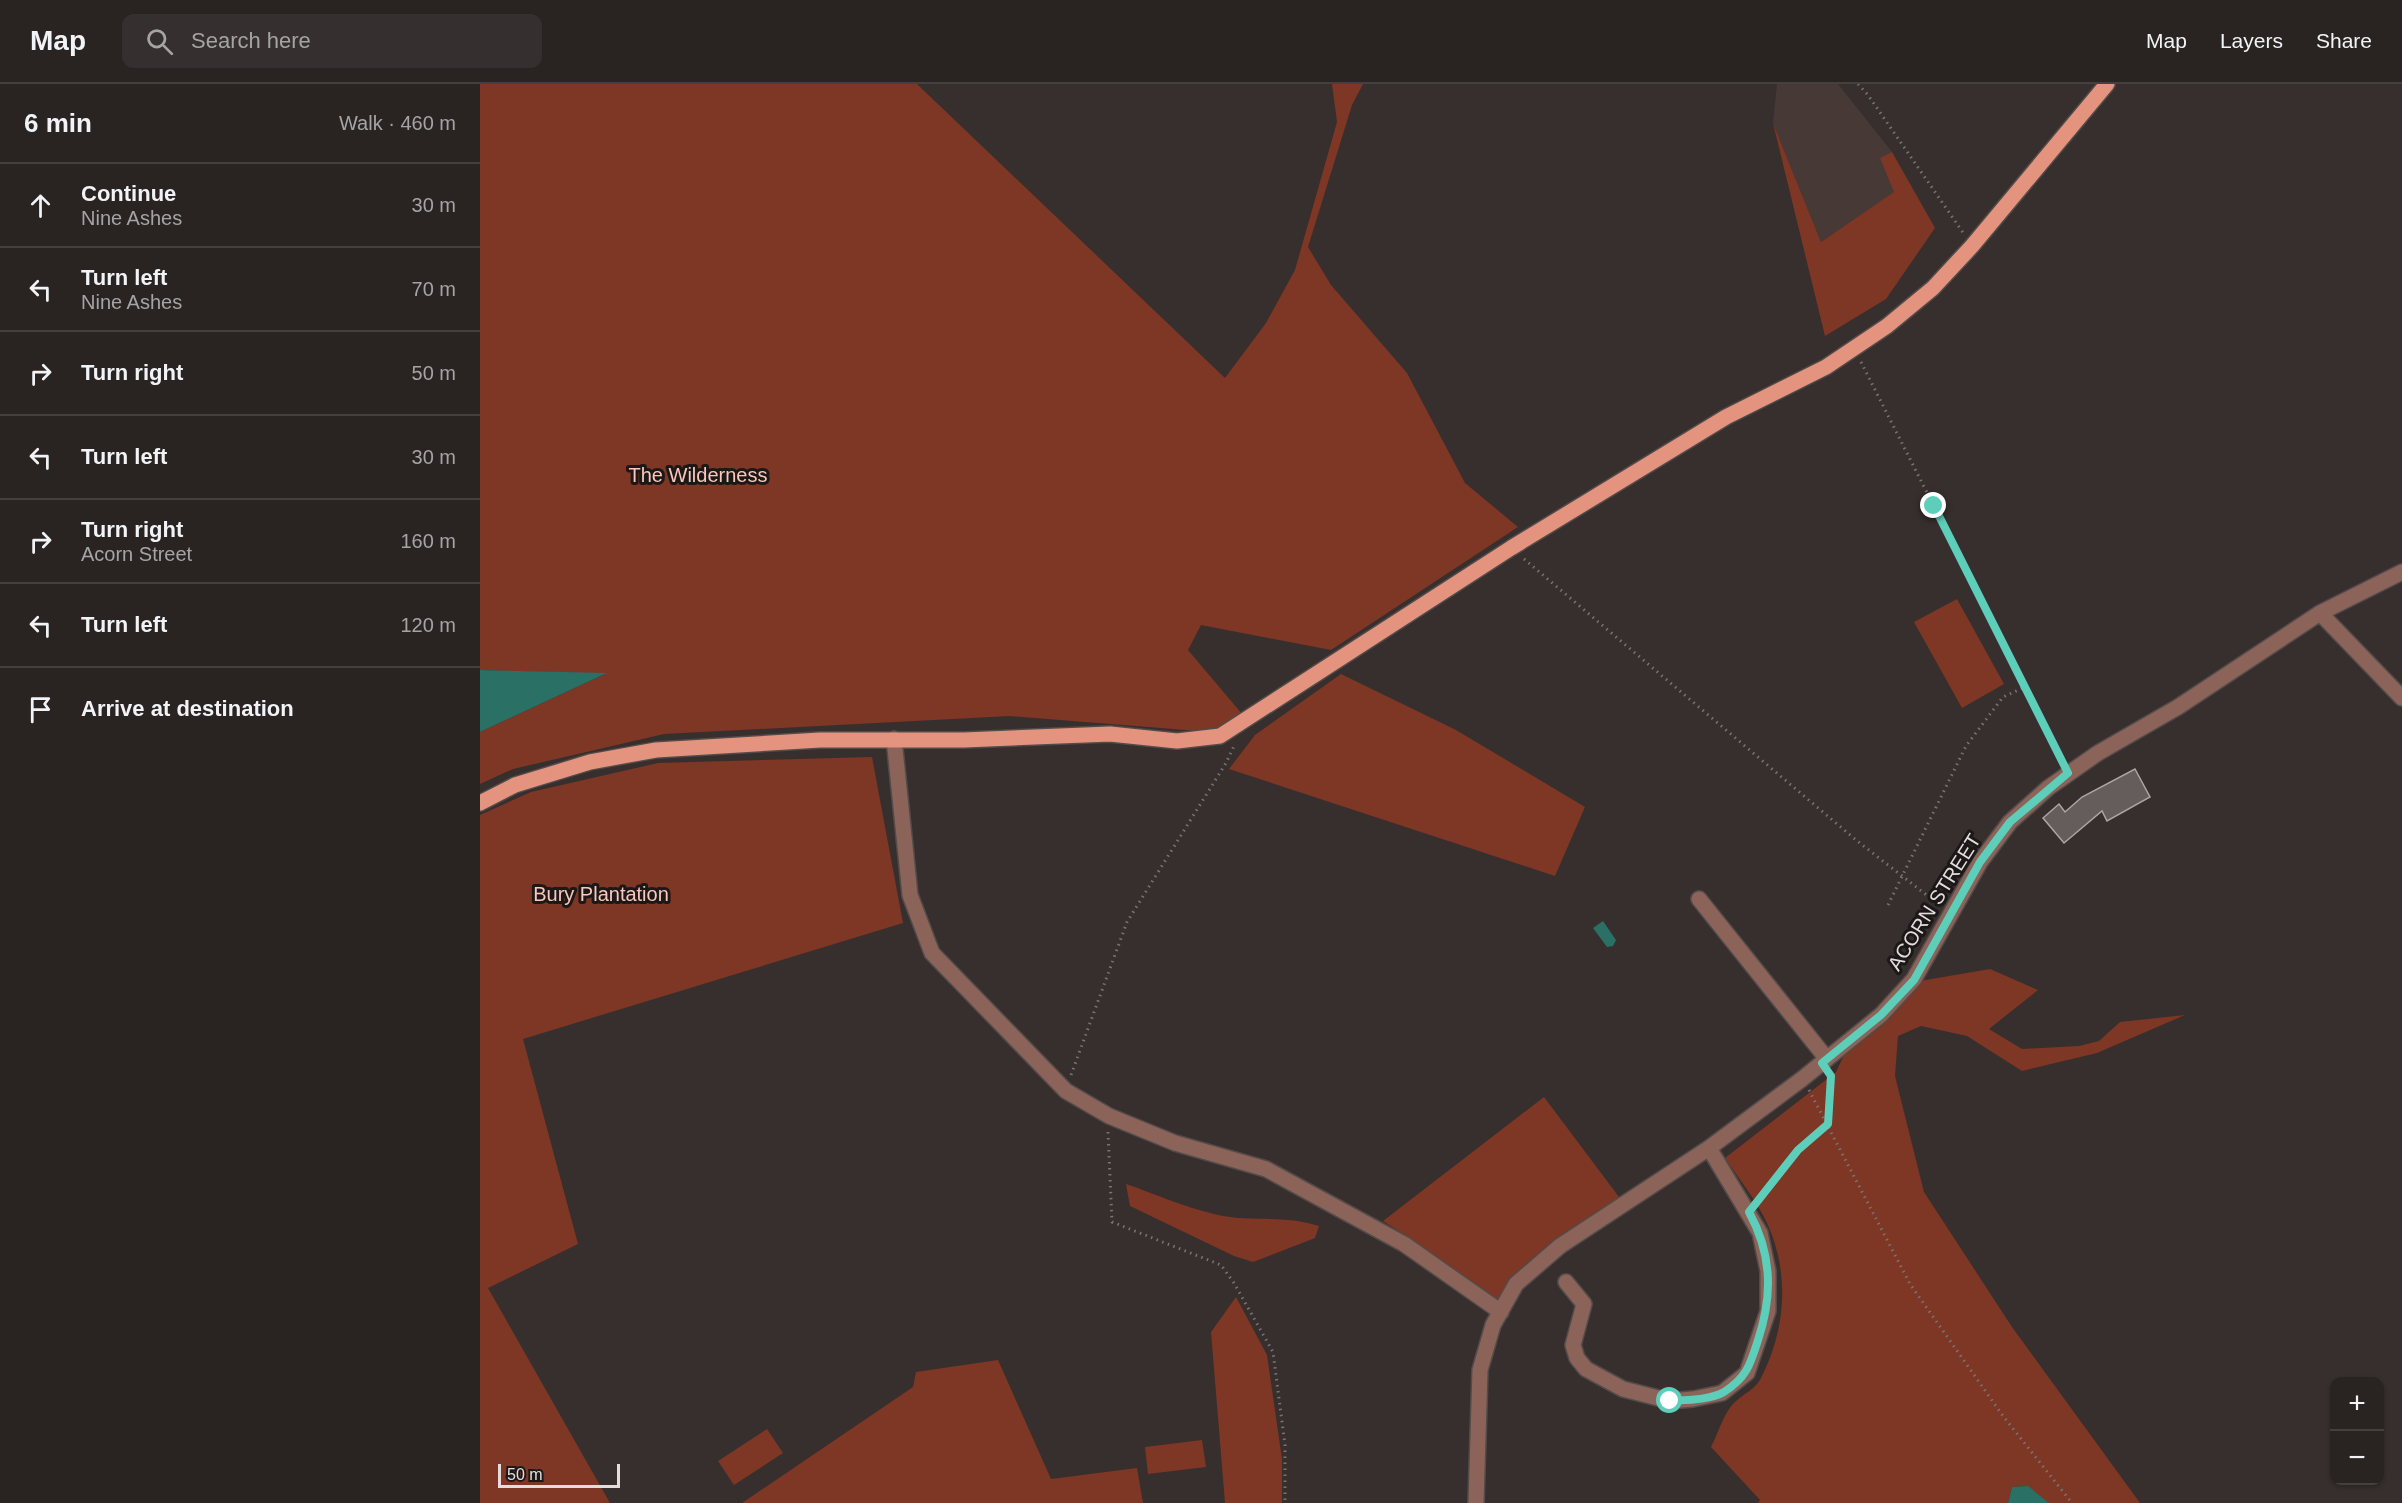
<!DOCTYPE html>
<html lang="en">
<head>
<meta charset="utf-8">
<style>
	:root { --surface:#292322; --page:#352f2f; --text:#f1f3f6; --muted:#a5a4a5; --line:#454040 }
	body { margin:0; font-family:Helvetica,sans-serif; background:var(--page); color:var(--text) }
	.controls { position:absolute; right:18px; bottom:18px; display:grid; overflow:hidden; border-radius:12px; box-shadow:0 2px 4px #0004 }
	.controls button { width:54px; height:54px; display:grid; place-items:center; padding:0; border:0; border-bottom:2px solid var(--line); background:var(--surface); color:var(--text); font:30px sans-serif }
	.scale { position:absolute; left:18px; bottom:15px; width:122px; box-sizing:border-box; padding-left:6px; border:3px solid #e3dedd; border-top:0; font-size:16px; line-height:21px; white-space:nowrap; color:#e3dedd; -webkit-text-stroke:4px #1c1817; paint-order:stroke }
	.stop { position:absolute; width:18px; height:18px; margin:-14px; border:4px solid #5dceb9; border-radius:50%; background:#fff }
	.stop.end { background:#5dceb9; border-color:#fff; box-shadow:0 2px 6px #0008 }
	.list { margin:0; padding:0; list-style:none }
	h2 { display:flex; justify-content:space-between; align-items:center; height:78px; margin:0; padding:0 24px; font-size:26px }
	h2 small { font-size:20px; font-weight:400; color:var(--muted) }
	.list li { display:grid; grid-template-columns:39px 1fr auto; gap:18px; align-items:center; box-sizing:border-box; height:84px; padding:0 24px; border-top:2px solid var(--line) }
	.list b { display:block; font-size:22px; white-space:nowrap }
	.list p { margin:0; font-size:20px; white-space:nowrap; color:var(--muted) }
	.list em { font-size:20px; font-style:normal; color:var(--muted) }
	.icon { flex:none; width:33px; height:33px; fill:none; stroke:currentColor; stroke-width:2; stroke-linecap:round; stroke-linejoin:round }
	.map { position:relative; flex:none; width:1922px; height:1419px; overflow:hidden }
	header { display:flex; align-items:center; gap:36px; box-sizing:border-box; height:84px; padding:0 30px; background:var(--surface); border-bottom:2px solid var(--line) }
	header strong { font-size:28px }
	nav { display:flex; gap:33px; margin-inline-start:auto; font-size:21px }
	.search { width:420px; height:54px; background:var(--page); display:flex; align-items:center; gap:15px; box-sizing:border-box; padding:0 21px; border-radius:12px; color:var(--muted); font-size:22px }
	main { display:flex }
	aside { flex:1; background:var(--surface) }
	.map>svg:first-child { display:block }
	.built { fill:#473a36 }
	.green { fill:#7e3625 }
	.water { fill:#2a7064 }
	.building { fill:#655d5b; stroke:#aea4a2; stroke-width:1.5 }
	.lines { fill:none; stroke-linecap:round; stroke-linejoin:round }
	.minor-casing { stroke:#534b49; stroke-width:18 }
	.major-casing { stroke:#534b49; stroke-width:18 }
	.path { stroke:#7a7372; stroke-width:3; stroke-dasharray:1.5 4.5; stroke-linecap:butt }
	.minor { stroke:#8b6359; stroke-width:15 }
	.major { stroke:#e4937f; stroke-width:15 }
	.route { stroke:#5dceb9; stroke-width:8 }
	.labels { text-anchor:middle; stroke-width:6; stroke-linejoin:round; paint-order:stroke }
	.park-label { font-size:20px; fill:#fac7bb; stroke:#1c1817 }
	.street-label { font-size:20px; fill:#e3dedd; stroke:#1c1817 }
</style>
</head>
<body>
<header>
<strong>Map</strong>
<div class="search"><svg class="icon" aria-label="search" viewBox="0 0 24 24"><circle cx="10" cy="10" r="6"/><path d="M15 15l6 6"/></svg>Search here</div>
<nav><a>Map</a><a>Layers</a><a>Share</a></nav>
</header>
<main>
<aside>
<h2>6 min<small>Walk · 460 m</small></h2>
<ul class="list">
<li><svg class="icon" aria-label="ahead" viewBox="0 0 24 24"><path d="M12 20V5M6 11l6-6 6 6"/></svg><div><b>Continue</b><p>Nine Ashes</p></div><em>30 m</em></li>
<li><svg class="icon" aria-label="left" viewBox="0 0 24 24"><path d="M17 20v-9H6M10 6l-5 5 5 5"/></svg><div><b>Turn left</b><p>Nine Ashes</p></div><em>70 m</em></li>
<li><svg class="icon" aria-label="right" viewBox="0 0 24 24"><path d="M7 20v-9h11M14 6l5 5-5 5"/></svg><div><b>Turn right</b></div><em>50 m</em></li>
<li><svg class="icon" aria-label="left" viewBox="0 0 24 24"><path d="M17 20v-9H6M10 6l-5 5 5 5"/></svg><div><b>Turn left</b></div><em>30 m</em></li>
<li><svg class="icon" aria-label="right" viewBox="0 0 24 24"><path d="M7 20v-9h11M14 6l5 5-5 5"/></svg><div><b>Turn right</b><p>Acorn Street</p></div><em>160 m</em></li>
<li><svg class="icon" aria-label="left" viewBox="0 0 24 24"><path d="M17 20v-9H6M10 6l-5 5 5 5"/></svg><div><b>Turn left</b></div><em>120 m</em></li>
<li><svg class="icon" aria-label="arrive" viewBox="0 0 24 24"><path d="M6 21V4h12l-3 4 3 4H6"/></svg><div><b>Arrive at destination</b></div></li>
</ul>
</aside>
<div class="map">
<svg width="1922" height="1419" viewBox="0 0 1922 1419">
	<rect width="100%" height="100%" fill="#372f2d"/>
	<path class="built" d="M1297,0H1358L1412,68L1401,74L1415,108L1341,158L1293,39Z"/>
	<path class="green" d="M0,0H437L745,294L786,239L815,186L857,38L852,0H883L872,21L828,163L851,201L927,289L985,399L1038,443L851,566L721,541L708,566L768,637L731,648L530,632L184,650L33,685L0,700V648L125,590L0,586Z
		M1293,39L1341,158L1414,108L1400,74L1412,68L1455,144L1406,215L1345,252Z
		M1477,515L1524,600L1482,624L1434,538Z
		M861,590L976,646L1105,723L1075,792L749,685L775,651Z
		M392,673L423,839L43,955L98,1160L8,1204L130,1419H0V731L51,708L178,679Z
		M1510,885L1558,906L1509,945L1542,965L1599,962L1619,957L1640,938L1705,931L1617,969L1542,987L1487,952L1441,942L1418,952L1415,992L1444,1108L1532,1243L1660,1419H1569L1547,1402L1532,1403L1528,1419H1278L1280,1416L1231,1363C1238,1350 1244,1328 1255,1318C1264,1309 1275,1306 1281,1294C1306,1245 1310,1189 1287,1139C1276,1116 1259,1095 1245,1074L1356,988L1364,971L1440,897Z
		M1064,1013L1142,1117L1043,1195L1021,1233L930,1154L903,1137Z
		M646,1100C675,1110 704,1123 734,1130C770,1139 802,1130 839,1142L835,1154L773,1178L754,1172L650,1122Z
		M756,1213L787,1271L802,1375V1419H745L731,1248Z
		M518,1276L571,1395L657,1384L663,1419H262L433,1303L436,1288Z
		M287,1345L303,1369L254,1401L238,1377Z
		M722,1356L726,1383L668,1390L665,1363Z"/>
	<path class="water" d="M0,586L127,589L0,648Z
		M1123,837L1136,856L1133,862L1127,863L1113,844Z
		M1547,1402H1548L1569,1419H1528L1532,1403Z"/>
	<path class="building" d="M1655,685L1670,713L1627,737L1622,727L1584,759L1563,734L1579,720L1585,728L1602,713Z"/>
	<g class="lines">
		<defs>
			<path id="minor" d="M1840,529L1922,614
				M414,655L430,811L452,869L586,1007L629,1032L695,1059L786,1085L924,1160L1021,1228
				M1219,815L1347,975
				M1086,1198L1104,1220L1093,1261L1097,1274L1106,1285L1143,1305L1190,1317L1213,1315L1242,1309L1267,1289L1288,1227V1187L1280,1149L1229,1064
				M996,1419L1000,1286L1013,1241L1036,1200L1080,1162L1229,1064L1322,995L1401,931L1434,895L1500,778L1530,738L1568,704L1618,669L1698,623L1840,529L1922,488"/>
			<path id="major" d="M0,719L35,701L110,678L176,666L340,656H484L630,650L697,657L740,652L1031,464L1246,333L1346,283L1407,242L1453,204L1492,162L1627,0"/>
		</defs>
		<use href="#minor" class="minor-casing"/>
		<use href="#major" class="major-casing"/>
		<path class="path" d="M1378,0L1388,11L1484,150
			M1381,278L1582,676
			M1044,475L1376,756L1458,820
			M1408,821L1486,662L1523,613L1545,603
			M591,991L647,838L746,679L754,662
			M1329,1006L1430,1200L1523,1332L1592,1419
			M628,1048L632,1138L741,1181L754,1199L793,1268L805,1361V1419
			M1278,1115L1318,1066L1348,1040L1350,991"/>
		<use href="#minor" class="minor"/>
		<use href="#major" class="major"/>
	</g>
	<g class="lines">
		<path class="route" d="M1190,1317C1206,1316 1230,1316 1244,1308C1267,1293 1270,1281 1278,1256C1293,1211 1292,1170 1269,1128L1318,1066L1348,1040L1351,992L1342,979L1401,931L1434,896L1500,778L1530,738L1588,689L1454,422"/>
	</g>
	<g class="labels">
		<g class="park-label">
			<text x="218" y="398">The Wilderness</text>
			<text x="121" y="817">Bury Plantation</text>
		</g>
		<g class="street-label">
			<text transform="translate(1454 818) rotate(-58)" y="7">ACORN STREET</text>
		</g>
	</g>
</svg>
<div class="controls">
<button>+</button>
<button>−</button>
</div>
<div class="scale">50 m</div>
<div class="stop" style="left:1190px;top:1317px"></div>
<div class="stop end" style="left:1454px;top:422px"></div>
</div>
</main>
</body>
</html>
